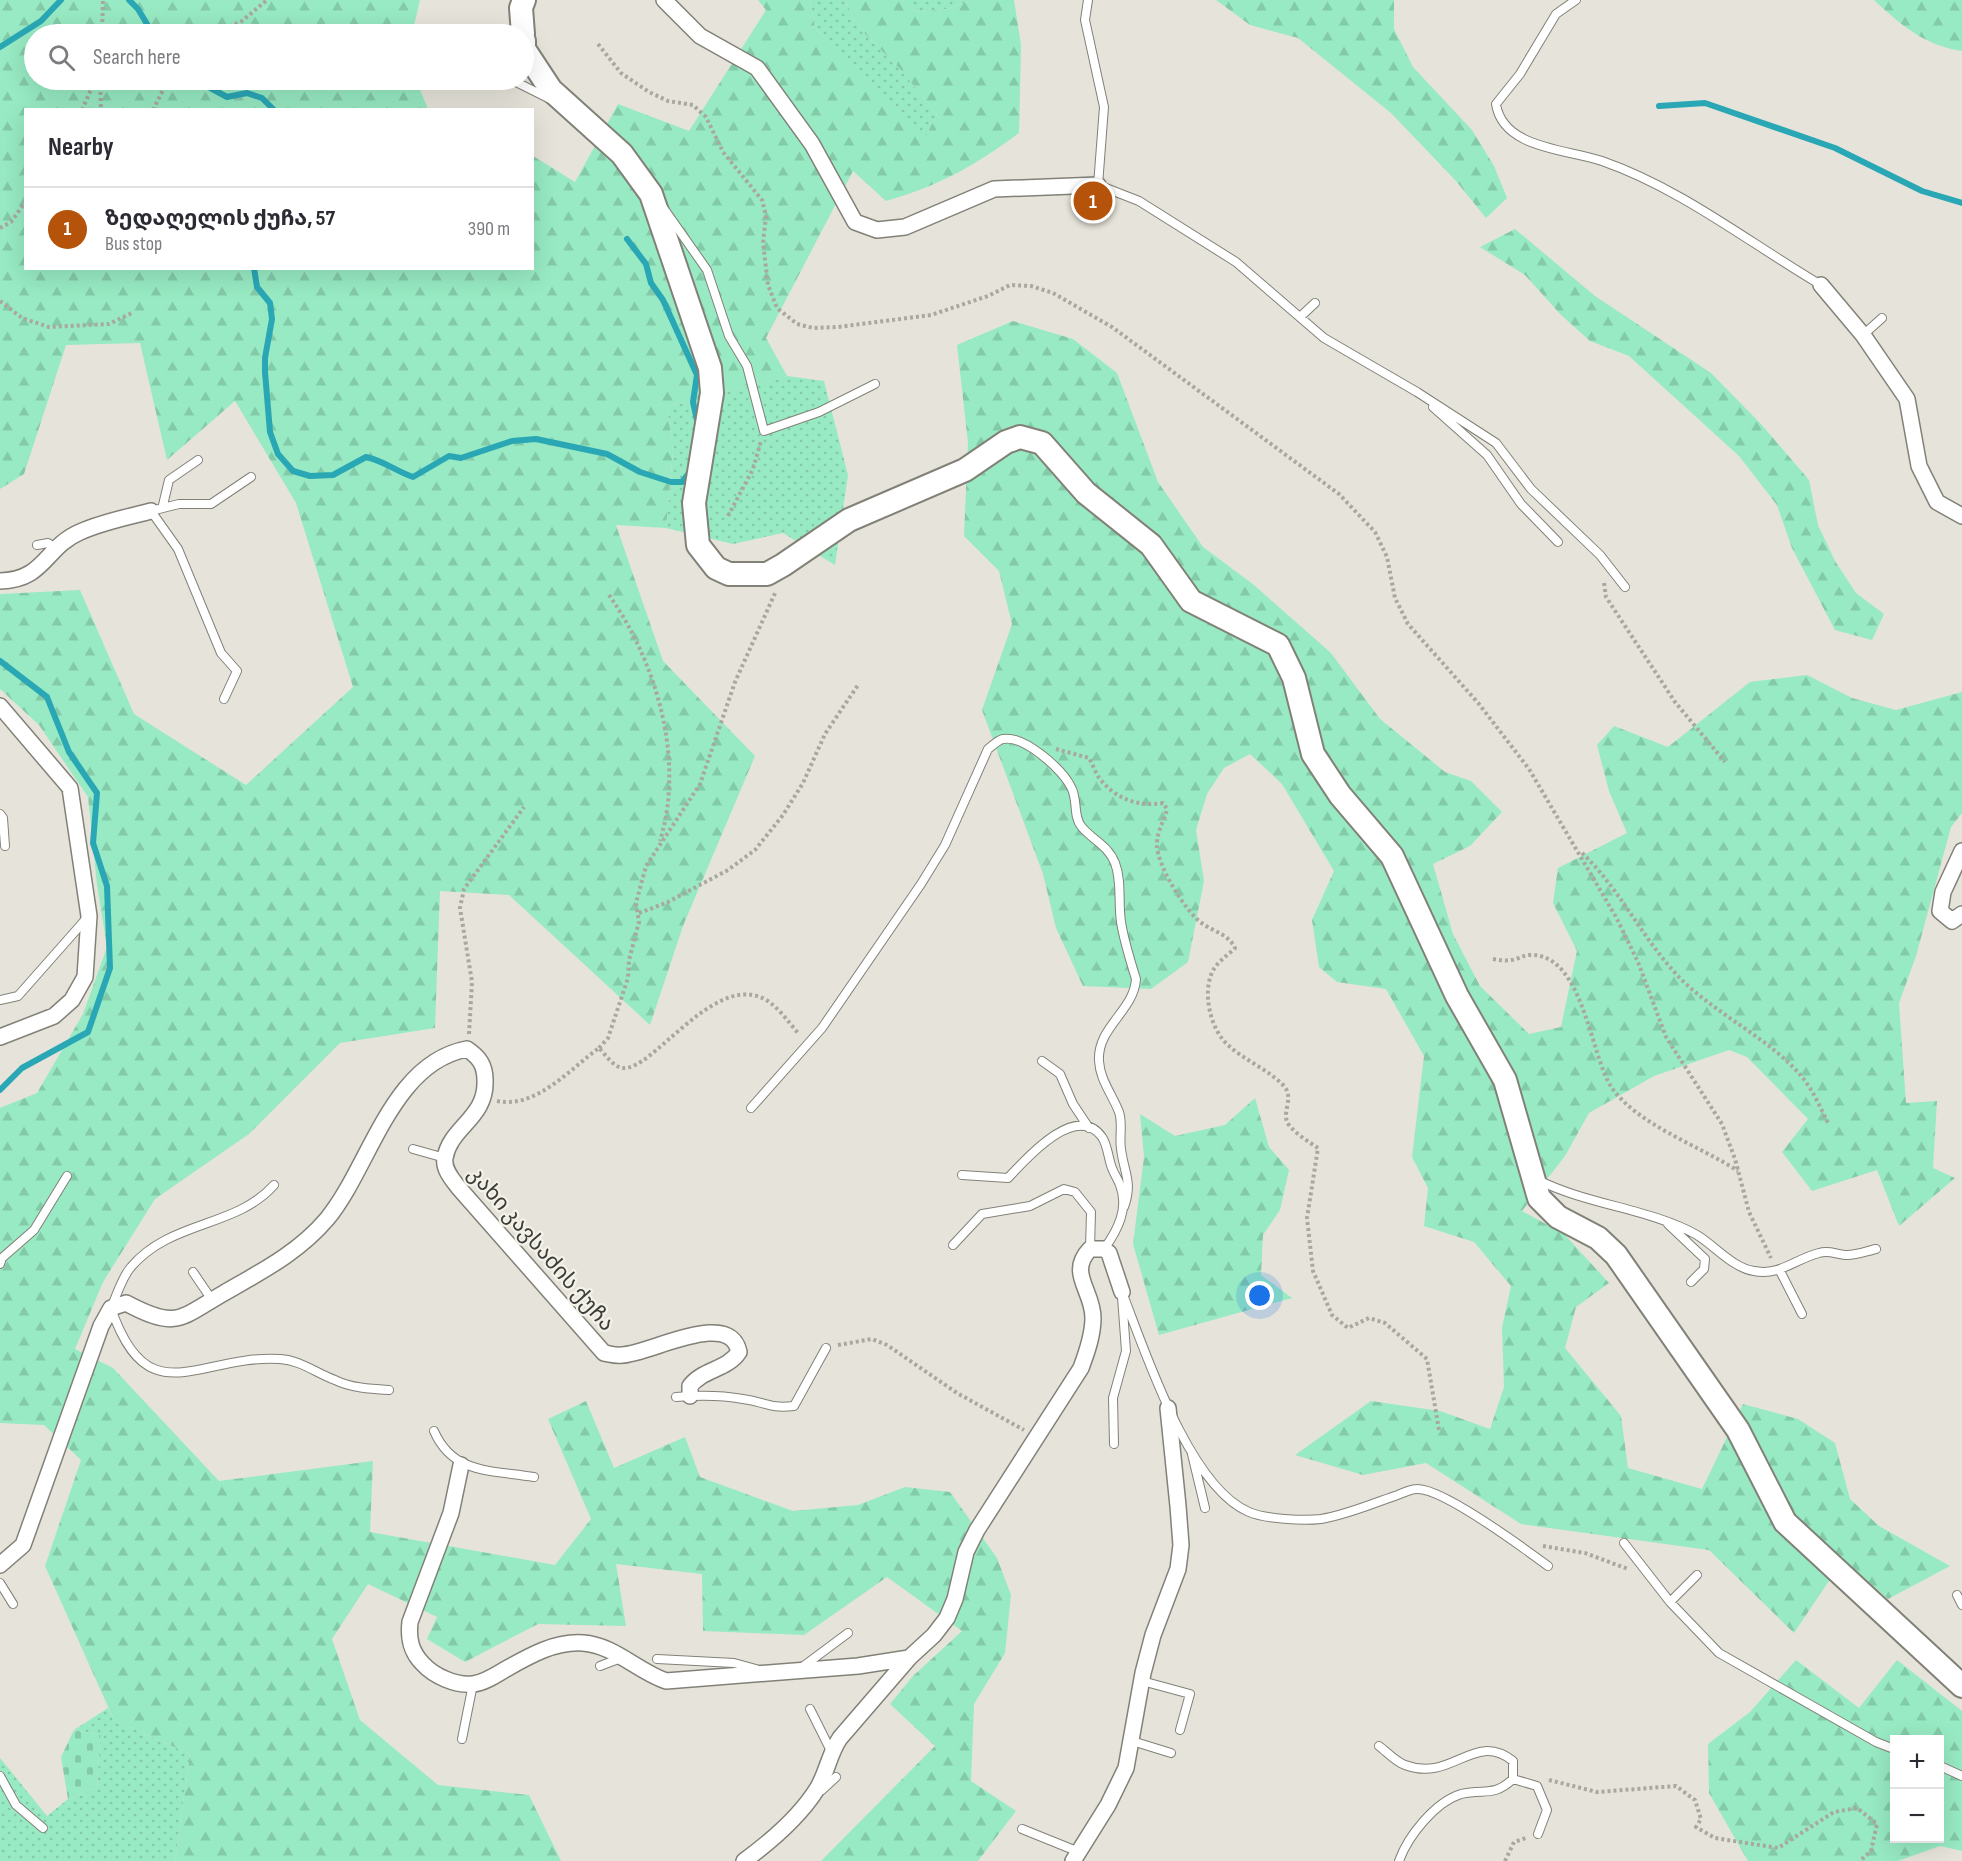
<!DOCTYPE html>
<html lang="en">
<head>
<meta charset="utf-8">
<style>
	:root { --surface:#fff; --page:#f2f2f3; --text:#2b2b33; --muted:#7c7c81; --line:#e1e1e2; --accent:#b45309 }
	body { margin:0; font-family:"Sofia Sans Condensed","Noto Sans Georgian",sans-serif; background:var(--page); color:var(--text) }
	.controls { position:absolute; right:18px; bottom:18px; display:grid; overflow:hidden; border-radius:0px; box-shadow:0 6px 24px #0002 }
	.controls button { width:54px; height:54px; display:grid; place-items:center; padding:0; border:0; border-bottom:2px solid var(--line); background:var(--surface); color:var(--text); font:30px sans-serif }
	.you { position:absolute; left:1260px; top:1296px; width:21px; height:21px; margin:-15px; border:4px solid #fff; border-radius:50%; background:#1a73e8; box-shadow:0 0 0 9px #1a73e833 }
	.badge { display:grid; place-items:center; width:39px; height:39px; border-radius:50%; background:var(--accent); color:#fff; font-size:20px; font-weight:700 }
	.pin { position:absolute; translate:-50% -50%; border:3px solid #fff; box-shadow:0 2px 6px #0006 }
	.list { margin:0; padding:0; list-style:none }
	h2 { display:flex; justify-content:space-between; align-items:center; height:78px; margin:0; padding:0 24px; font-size:26px }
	h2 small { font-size:20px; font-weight:400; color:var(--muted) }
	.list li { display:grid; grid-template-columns:39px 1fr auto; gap:18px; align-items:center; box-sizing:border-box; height:84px; padding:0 24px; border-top:2px solid var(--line) }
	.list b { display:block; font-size:22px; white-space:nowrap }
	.list p { margin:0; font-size:20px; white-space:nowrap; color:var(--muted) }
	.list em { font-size:20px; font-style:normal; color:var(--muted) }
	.icon { flex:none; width:33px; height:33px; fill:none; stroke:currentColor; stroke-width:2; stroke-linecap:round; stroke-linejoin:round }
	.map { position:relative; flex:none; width:1962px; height:1861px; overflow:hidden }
	.search { position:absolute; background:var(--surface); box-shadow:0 6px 24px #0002; left:24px; top:24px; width:510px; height:66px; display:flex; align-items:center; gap:15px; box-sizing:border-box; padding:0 21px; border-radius:33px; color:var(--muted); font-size:22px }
	.panel { position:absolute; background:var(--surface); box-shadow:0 6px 24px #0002; left:24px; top:108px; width:510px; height:162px; border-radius:0px }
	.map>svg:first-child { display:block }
	.grass { fill:url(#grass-dots) }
	.forest { fill:url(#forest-firs); fill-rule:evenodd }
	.cemetery { fill:url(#cemetery-stones) }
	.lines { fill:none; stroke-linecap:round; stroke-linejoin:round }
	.stream { stroke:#2aa7b5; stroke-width:6 }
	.lane-casing { stroke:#828178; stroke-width:10 }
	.street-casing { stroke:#828178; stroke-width:18 }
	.secondary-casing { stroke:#828178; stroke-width:26 }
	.path { stroke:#a9a8a0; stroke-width:4; stroke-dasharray:3 3; stroke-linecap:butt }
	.lane { stroke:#fff; stroke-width:8 }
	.street { stroke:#fff; stroke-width:15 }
	.secondary { stroke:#fff; stroke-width:22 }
	.labels { text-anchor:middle; stroke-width:4.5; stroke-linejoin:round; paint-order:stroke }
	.street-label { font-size:22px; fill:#3d3d39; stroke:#f3f1e8 }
</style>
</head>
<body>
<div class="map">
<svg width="1962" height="1861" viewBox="0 0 1962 1861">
	<defs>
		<pattern id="grass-dots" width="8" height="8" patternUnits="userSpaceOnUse" patternTransform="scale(1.5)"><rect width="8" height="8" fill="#97eac3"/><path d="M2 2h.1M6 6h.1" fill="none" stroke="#83caa8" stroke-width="1.8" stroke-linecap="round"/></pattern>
		<pattern id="forest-firs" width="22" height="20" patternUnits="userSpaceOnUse" patternTransform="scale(1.5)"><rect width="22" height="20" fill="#97eac3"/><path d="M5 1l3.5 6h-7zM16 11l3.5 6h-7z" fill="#83caa8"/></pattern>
		<pattern id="cemetery-stones" width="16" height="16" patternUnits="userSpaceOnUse" patternTransform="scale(1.5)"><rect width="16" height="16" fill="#97eac3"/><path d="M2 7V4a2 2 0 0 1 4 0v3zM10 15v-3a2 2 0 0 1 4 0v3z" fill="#83caa8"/></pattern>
	</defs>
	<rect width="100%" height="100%" fill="#e6e4da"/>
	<path class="grass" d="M810,0H844L861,30L900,69L937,114L926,137L815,28Z
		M902,0H971L948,9L915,12Z
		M787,376L824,381L848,475L835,565L783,533L733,544L666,528L673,451L667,407Z
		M108,1708L114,1720L190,1754L175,1861H0V1758L47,1816L68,1799L97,1788L100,1735L74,1730Z"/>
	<path class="forest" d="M0,0H420L412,34H34V80H416L428,109L26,110V268H532L533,156L575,182L618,104L689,131L766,10L758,0H810L815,28L926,136L937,114L900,69L861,30L844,0H902L915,12L948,9L971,0H1014L1021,45L1019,133C974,166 941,185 886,201L853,171L766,338L787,376L667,407L673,451L666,528L616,525L663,661L755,756L683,926L650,1025L509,895L440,891L435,1028L340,1043L249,1134L155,1199L103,1282L75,1349L113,1368L219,1481L373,1461L370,1532L555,1565L591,1519L548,1419L586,1401L614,1468L685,1437L700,1477L793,1511L858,1505L905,1487L950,1492L997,1558L1011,1595L1005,1653L974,1704L971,1781L1016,1811L978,1861H821L935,1746L890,1704L913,1676L962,1631L887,1577L804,1635L703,1631L702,1574L616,1564L626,1626L538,1624L465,1662L427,1639L437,1617L368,1584L332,1639L360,1720L438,1785L529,1795L561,1861H175L190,1754L114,1720L45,1566L81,1460L44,1425L0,1423V1108L37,1093L83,1014L107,947L97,885L88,797L39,725L0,689V594L80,590L134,714L246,785L353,687L296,503L235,401L167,460L140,343L66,345L24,474L0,489Z
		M1216,0H1394V29L1413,67L1472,130L1494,166L1507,198L1486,218L1456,181L1391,113L1298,38L1250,25Z
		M1874,0H1962V51C1924,45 1902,26 1874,0Z
		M1515,229L1595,296L1711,373L1761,424L1809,480L1818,525L1835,561L1856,593L1884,614L1872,640L1835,630L1792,548L1777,505L1739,456L1629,356L1590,341L1561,315L1525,275L1480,247Z
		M1013,321L1073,339L1117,373L1158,482L1203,547L1254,585L1331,653L1380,719L1445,772L1471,781L1502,812L1470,846L1433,864L1453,934L1480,986L1529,1034L1561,1027L1577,951L1553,903L1558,868L1627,833L1609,791L1597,745L1614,726L1668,747L1750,682L1807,675L1852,698L1896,710L1962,692V813L1951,827L1916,956L1899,1003L1906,1103L1937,1101L1933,1168L1955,1178L1899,1226L1877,1170L1812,1191L1782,1152L1808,1119L1747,1057L1729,1050L1654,1076L1589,1113L1565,1156L1522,1211L1564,1234L1609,1283L1576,1307L1565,1348L1621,1416L1628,1468L1702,1489L1743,1404L1798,1419L1835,1443L1850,1499L1879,1526L1950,1566L1888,1599L1843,1560L1794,1633L1709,1550L1521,1524L1426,1463L1363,1475L1295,1455L1371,1401L1440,1411L1490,1429L1504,1387L1502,1328L1511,1286L1474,1242L1424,1226L1428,1188L1412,1157L1424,1056L1386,989L1337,982L1319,967L1312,920L1334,871L1282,784L1250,754L1224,768L1207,794L1196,830L1204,881L1188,962L1151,989L1083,986L1056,928L1043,874L982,710L1012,624L999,571L964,536L968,443L957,345Z
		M1255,1098L1269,1147L1289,1170L1280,1210L1263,1235L1261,1275L1292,1298L1159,1335L1133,1244L1144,1157L1140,1114L1175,1136L1225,1125Z
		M1796,1660L1859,1708L1897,1660L1962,1711V1851L1940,1846L1898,1861H1748L1709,1793L1708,1744L1750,1712ZM1894,1740H1940V1838H1894Z"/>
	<path class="cemetery" d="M74,1730L100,1735L97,1788L68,1799L61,1757Z"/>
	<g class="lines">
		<path class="stream" d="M129,0L138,9L153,34
			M0,47L41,21L61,0
			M200,80L203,84L227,97L247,93L262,98L274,110
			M1659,106L1705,103L1835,148L1922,191L1962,203
			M627,239L646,264L651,283L663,300L697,375L693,402L697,420
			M254,268L257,287L270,303L272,319L265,358V372L270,432L278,454L293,471L310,476L333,475L366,457C384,461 396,471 413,477L449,456L461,458L512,441L536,439L607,454L640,472L671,482H682L692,469
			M0,661L47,697L69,752L97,793L93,843L107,886L110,968L88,1032L22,1068L0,1090"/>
		<defs>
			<path id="lane" d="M1088,0L1085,20L1104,107L1098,185L1139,201L1236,262L1324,338L1417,392L1496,443L1531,489L1600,555L1625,587
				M1576,0L1556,14L1520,74L1496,104C1503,149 1567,149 1602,161C1682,189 1748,242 1821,285
				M512,80L550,99
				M662,206L707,270L729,336L747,366L764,431L819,412L875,384
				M1300,317L1315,303
				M1863,335L1882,318
				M1433,407L1487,455L1521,504L1558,542
				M163,505L169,480L198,460
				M37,545L48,543L57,549
				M224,699L237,671L221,653L178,549L151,511L179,504H211L251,477
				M0,814L3,818L5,846
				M0,1000L18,996L86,919
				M1042,1061L1060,1074L1073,1104L1089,1128
				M751,1108L822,1028L921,884L945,845L988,749C992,746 998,740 1003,739C1024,735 1062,769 1071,787C1078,799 1073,816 1081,826C1092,840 1108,845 1115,863C1122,881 1118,902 1121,922C1124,941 1130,960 1136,979C1134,1011 1097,1027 1099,1061C1100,1080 1112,1094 1119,1112C1123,1124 1119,1136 1121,1149C1124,1173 1133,1182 1124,1207
				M413,1149L445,1158
				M962,1175L1008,1178C1025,1160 1076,1101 1102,1137C1108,1146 1108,1158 1112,1168C1114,1174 1118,1179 1120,1185C1129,1208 1118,1230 1104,1249
				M1538,1180C1588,1205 1651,1209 1697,1235C1715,1246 1733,1268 1754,1271C1780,1276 1795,1259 1819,1253C1829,1250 1835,1254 1845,1255C1854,1256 1867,1251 1876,1249
				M274,1185C236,1228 171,1220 131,1267C122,1277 117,1295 111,1308C148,1417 199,1354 280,1359C300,1360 316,1373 335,1380C351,1388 371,1389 389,1390
				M1668,1224L1705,1259L1704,1269L1691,1282
				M953,1245L982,1214L1030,1206L1064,1189L1075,1192L1091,1212L1090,1249
				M0,1264L2,1258L34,1230L67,1176
				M1780,1271L1802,1314
				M193,1272L212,1300
				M1122,1292C1145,1351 1189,1487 1249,1512C1265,1519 1304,1521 1321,1519C1346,1515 1371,1504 1395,1496C1401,1494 1410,1489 1417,1489C1442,1488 1525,1549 1548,1566
				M676,1397C698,1395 721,1395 743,1399C766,1402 769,1409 794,1406L826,1348
				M434,1431C453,1475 493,1470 534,1477
				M1114,1444L1113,1398L1126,1351L1122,1297
				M1192,1454L1205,1508
				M1624,1543L1670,1602L1719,1653L1876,1742L1894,1749
				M0,1583L13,1604
				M1957,1595L1962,1605
				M1670,1602L1697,1575
				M657,1659L734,1663L756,1669
				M600,1666L621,1658
				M801,1668L848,1633
				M1142,1681L1190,1694L1180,1730
				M810,1709L831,1751
				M462,1739L473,1684
				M1132,1741L1171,1753
				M1379,1746C1387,1752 1396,1762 1405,1765C1452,1783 1474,1730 1513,1761V1779C1492,1798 1485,1788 1461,1794C1435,1802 1408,1836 1399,1861
				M1940,1766L1962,1776
				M0,1776L16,1805L43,1828
				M1513,1779L1537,1786L1547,1810L1538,1834
				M822,1790L836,1777
				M1022,1829L1079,1852"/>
			<path id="street" d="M664,0L700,36L757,68L812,144L855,222L877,230L905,227L994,189L1098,185
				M1821,285L1863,335L1907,399L1919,466L1937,502L1962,516
				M0,581C45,580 45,547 80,532C102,522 128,517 151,511
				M0,706L70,788L89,916L85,977L72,1000L54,1016L0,1037
				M1962,851L1943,892L1940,911L1952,921L1962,914
				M461,1465L451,1513L410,1622C408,1639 411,1652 423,1664C434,1676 456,1686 473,1684C484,1683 496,1675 506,1669C529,1656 555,1641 583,1643C614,1645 637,1671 666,1681L858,1666L909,1658
				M0,1565L23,1545L101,1326L111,1308L126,1303C177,1330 179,1319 224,1293C262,1271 298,1253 327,1219C370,1167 391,1063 467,1049C479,1057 485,1065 485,1080C487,1118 450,1127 445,1158C443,1169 452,1179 458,1187L604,1353C610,1354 616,1356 622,1355C650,1354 730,1308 739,1352C727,1370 703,1369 690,1386V1396
				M744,1861C770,1842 800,1816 817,1789C827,1773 829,1754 840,1738L909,1658L934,1635L947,1618L955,1599L966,1552L977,1530L1081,1368C1087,1352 1093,1335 1093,1318C1093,1290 1067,1273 1090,1249H1104L1109,1253L1122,1292
				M1073,1861L1108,1805L1126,1768L1143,1673L1153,1635L1178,1569L1181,1545L1178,1506L1168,1408"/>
			<path id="secondary" d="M523,34L521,8L524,0
				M524,41V49L551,90L622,154L651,194L710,368L712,393L694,503L698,545L716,568L729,574H767L783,565L849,520L965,470L1006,442L1020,437L1042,443L1086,493L1151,545L1191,601L1278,645L1294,678L1313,754L1340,795L1392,856L1457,996L1505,1080L1539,1198L1558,1217L1598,1238L1616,1255L1738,1430L1785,1522L1962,1686"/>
		</defs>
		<use href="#lane" class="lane-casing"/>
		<use href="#street" class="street-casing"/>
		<use href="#secondary" class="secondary-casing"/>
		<path class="path" d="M102,34L103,0
			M213,34L242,21L267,0
			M598,44L621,73L649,92L668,101L693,105L706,117L723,152L762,200L766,216L763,243L768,285L777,308L797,324L813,328L838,327L931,315L988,296L1010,285L1031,286L1053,293L1112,327L1339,494L1375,532L1387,557L1395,598L1408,624L1479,704L1529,769L1616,917L1638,962L1666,1037L1722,1124L1735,1159L1749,1212L1771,1258
			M100,80L101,110
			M82,110L95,80
			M153,110L168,80
			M0,228L11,222L26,201
			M0,301L22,318L49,327L109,324L134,312
			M728,516L753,469L761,441
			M1604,583L1606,597L1675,702L1725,762
			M609,595C657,663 685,760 660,841
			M1056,749L1089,758C1093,764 1095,773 1100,779C1116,799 1138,807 1163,803L1167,809C1164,822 1157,831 1157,844C1156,864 1186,913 1203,924C1215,932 1229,935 1235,948C1226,957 1215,963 1211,975C1203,996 1211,1030 1228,1045C1244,1060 1269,1070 1284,1086C1295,1099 1280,1113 1289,1125C1296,1134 1309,1142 1318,1148L1307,1218L1313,1271L1332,1315L1348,1328L1369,1318L1385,1323L1427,1359L1439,1430
			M1582,853C1620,889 1642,938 1678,976C1713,1013 1771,1039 1802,1077C1813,1090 1821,1109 1829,1125
			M639,913L666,903L728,870L755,850L783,815L803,783L825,734L858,685
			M1493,959C1499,960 1505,961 1511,960C1517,960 1523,955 1529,955C1584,952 1590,1057 1612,1088C1638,1125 1700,1146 1738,1171
			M469,1034L472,982L460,908L464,889L524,807
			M599,1048L608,1038L628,978L629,960L639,922L636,903L646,866L700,784L735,682L776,591
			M497,1101C536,1109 570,1069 599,1048C606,1055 613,1067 623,1068C652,1071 710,978 760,997C776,1003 788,1022 799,1034
			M838,1345L872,1339L887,1345L957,1393L1024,1430
			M1543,1546L1585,1553L1628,1569
			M1549,1780L1597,1792L1676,1786L1695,1800L1701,1819L1696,1827L1715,1838L1778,1848L1834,1812L1857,1808L1877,1824L1871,1851L1860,1861
			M1505,1861L1514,1842L1526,1838"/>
		<use href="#lane" class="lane"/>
		<use href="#street" class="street"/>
		<use href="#secondary" class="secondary"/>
	</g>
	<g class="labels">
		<g class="street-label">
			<text transform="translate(542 1248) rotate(49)" y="8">კახი კავსაძის ქუჩა</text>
		</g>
	</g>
</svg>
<div class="controls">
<button>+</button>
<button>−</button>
</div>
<div class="you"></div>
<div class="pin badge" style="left:1093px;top:201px">1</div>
<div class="search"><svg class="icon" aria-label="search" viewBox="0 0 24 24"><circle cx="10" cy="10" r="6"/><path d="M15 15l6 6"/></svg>Search here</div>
<section class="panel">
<h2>Nearby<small></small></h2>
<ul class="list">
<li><span class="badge">1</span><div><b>ზედაღელის ქუჩა, 57</b><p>Bus stop</p></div><em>390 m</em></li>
</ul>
</section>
</div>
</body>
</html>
